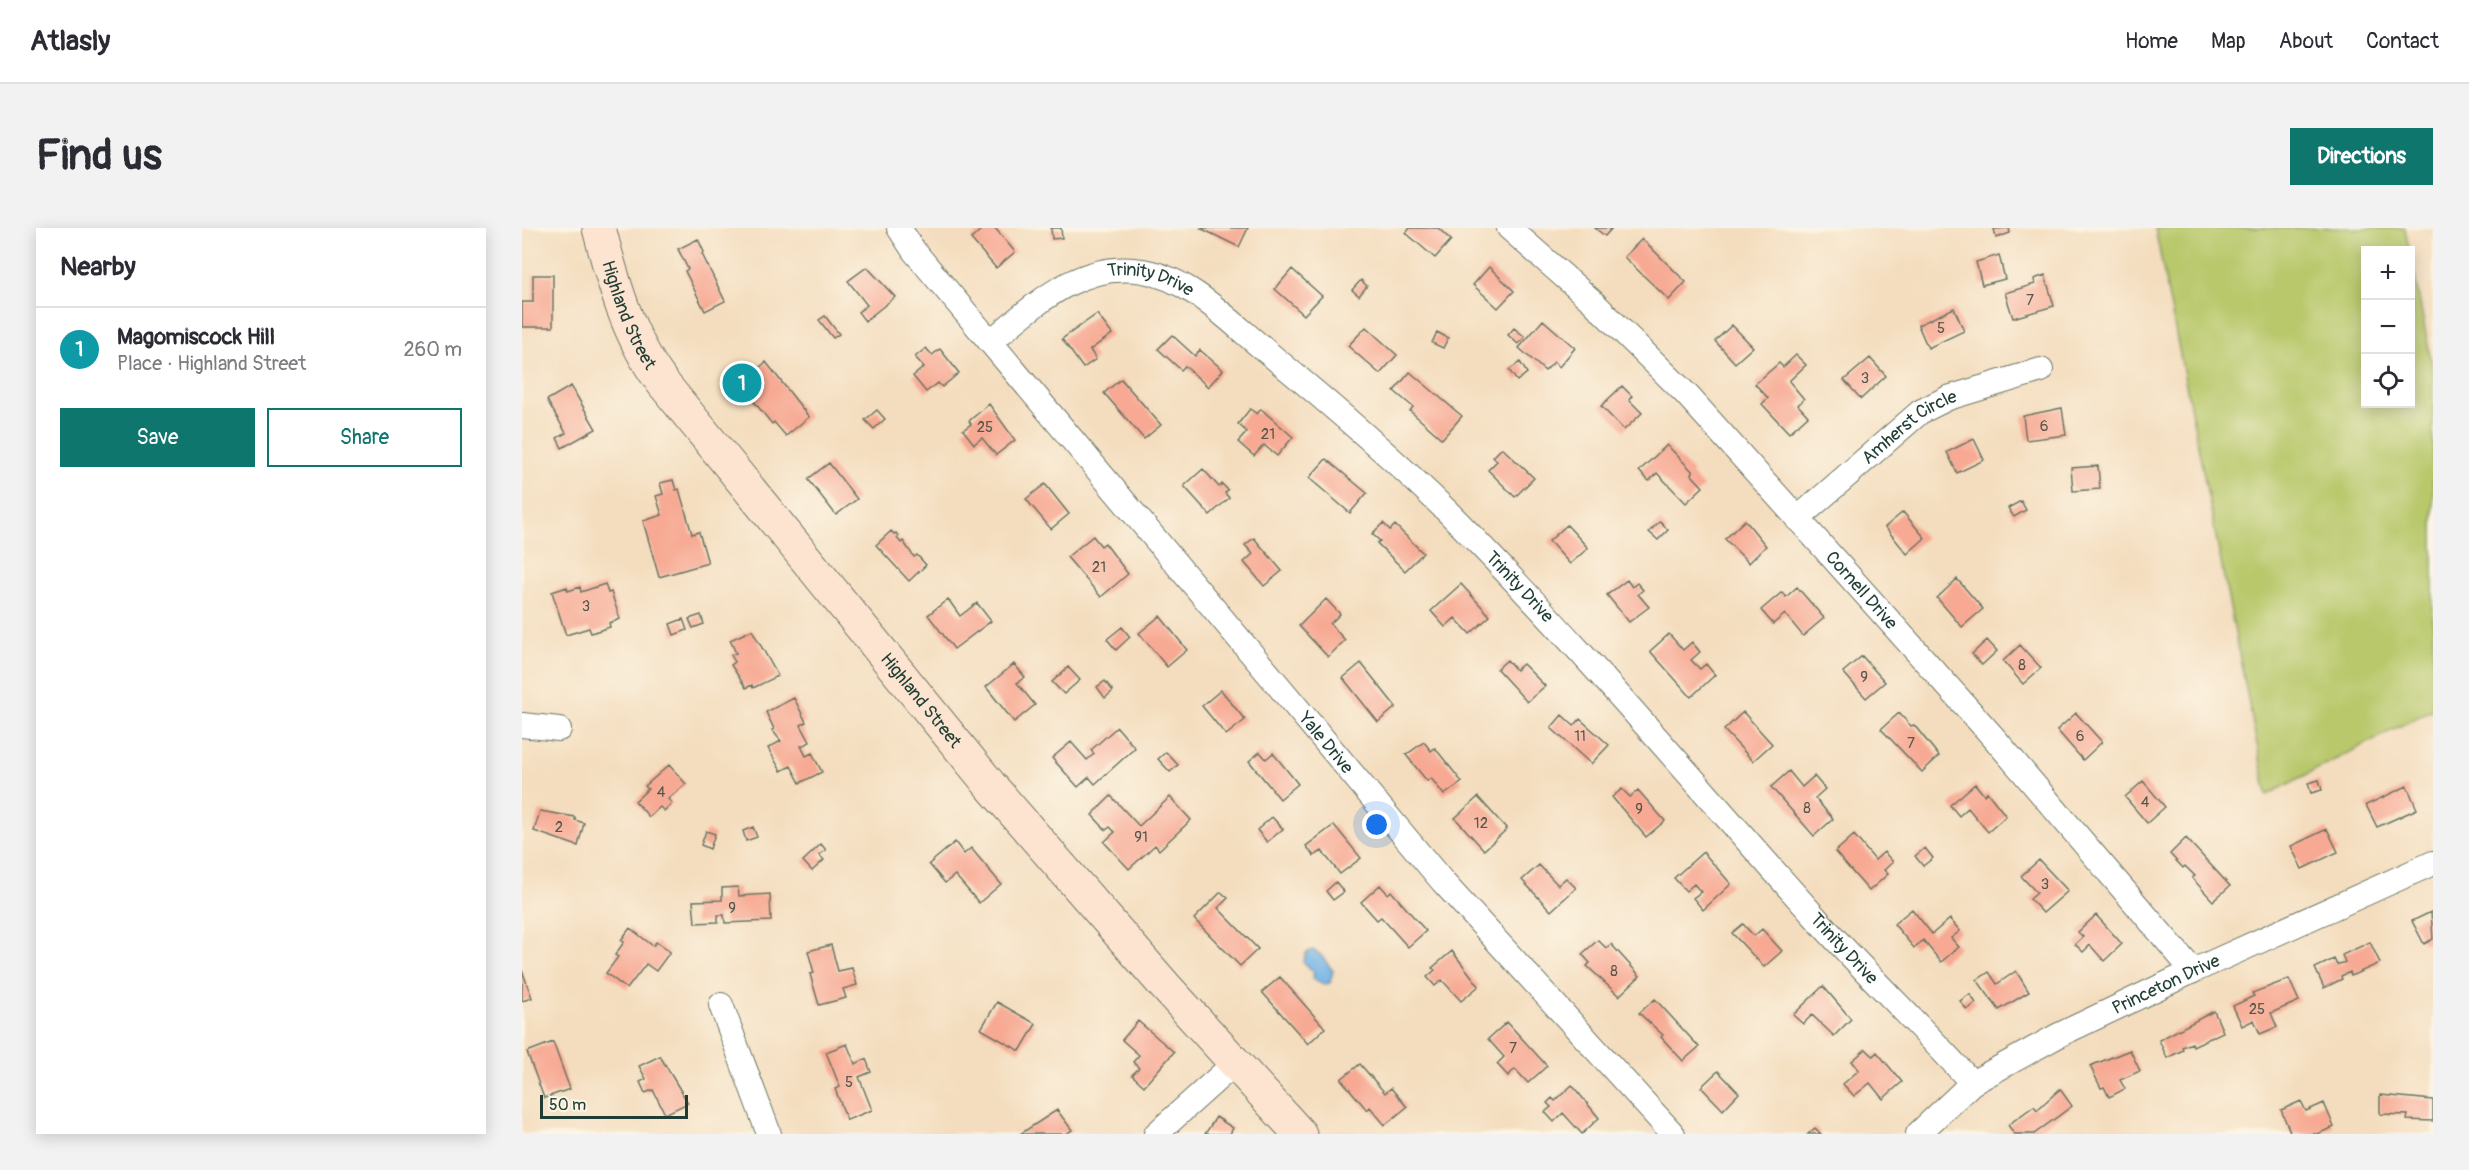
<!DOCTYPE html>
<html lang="en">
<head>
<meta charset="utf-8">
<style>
	:root { --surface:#fff; --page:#f2f2f3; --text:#2b2b33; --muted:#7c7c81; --line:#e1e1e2; --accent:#0f766e }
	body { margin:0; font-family:Pangolin,sans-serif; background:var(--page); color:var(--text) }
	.controls { position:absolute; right:18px; top:18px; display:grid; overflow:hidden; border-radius:0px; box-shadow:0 3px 15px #0003 }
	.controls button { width:54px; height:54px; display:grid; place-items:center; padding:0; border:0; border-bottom:2px solid var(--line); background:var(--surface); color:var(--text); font:30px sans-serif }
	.scale { position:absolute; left:18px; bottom:15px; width:148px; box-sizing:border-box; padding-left:6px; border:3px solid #1f3d34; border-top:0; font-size:16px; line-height:21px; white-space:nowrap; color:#1f3d34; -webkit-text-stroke:4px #fcf5e5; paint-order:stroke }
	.you { position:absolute; left:855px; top:597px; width:21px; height:21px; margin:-15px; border:4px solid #fff; border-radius:50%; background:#1a73e8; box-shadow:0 0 0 9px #1a73e833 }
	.badge { display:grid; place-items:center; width:39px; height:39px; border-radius:50%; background:var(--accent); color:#fff; font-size:20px; font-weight:700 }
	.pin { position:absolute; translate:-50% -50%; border:3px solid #fff; box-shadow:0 2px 6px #0006 }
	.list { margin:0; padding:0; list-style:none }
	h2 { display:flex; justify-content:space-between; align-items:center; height:78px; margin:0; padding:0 24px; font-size:26px }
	h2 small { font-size:20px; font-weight:400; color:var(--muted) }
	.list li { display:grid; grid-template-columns:39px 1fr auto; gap:18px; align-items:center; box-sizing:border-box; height:84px; padding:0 24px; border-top:2px solid var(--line) }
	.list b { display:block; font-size:22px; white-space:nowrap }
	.list p { margin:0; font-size:20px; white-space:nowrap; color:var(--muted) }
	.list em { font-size:20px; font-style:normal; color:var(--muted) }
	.actions { display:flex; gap:12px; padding:18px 24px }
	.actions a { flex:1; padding:14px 0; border:2px solid var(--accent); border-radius:0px; text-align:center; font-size:21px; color:var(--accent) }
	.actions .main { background:var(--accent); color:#fff }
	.icon { flex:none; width:33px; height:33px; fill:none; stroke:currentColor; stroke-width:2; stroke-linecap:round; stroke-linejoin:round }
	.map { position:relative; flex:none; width:1911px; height:906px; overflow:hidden; border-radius:0px }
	header { display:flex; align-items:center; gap:36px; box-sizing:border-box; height:84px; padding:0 30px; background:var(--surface); border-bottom:2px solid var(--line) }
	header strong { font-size:28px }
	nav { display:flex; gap:33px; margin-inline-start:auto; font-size:21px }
	.intro { display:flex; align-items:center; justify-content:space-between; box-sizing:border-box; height:144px; padding:0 36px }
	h1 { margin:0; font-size:42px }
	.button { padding:15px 27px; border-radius:0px; background:var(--accent); color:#fff; font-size:21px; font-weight:700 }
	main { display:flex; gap:36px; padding:0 36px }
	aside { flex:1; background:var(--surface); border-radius:0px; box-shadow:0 3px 15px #0003 }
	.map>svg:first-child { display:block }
	.green { fill:#b8c86a; stroke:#6c824f; stroke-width:1.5 }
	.water { fill:#70b2e5; stroke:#48788c; stroke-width:1.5 }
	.building { fill:#f7a993 }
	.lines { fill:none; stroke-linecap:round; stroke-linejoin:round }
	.street-casing { stroke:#6a7564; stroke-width:26 }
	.secondary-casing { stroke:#6a7564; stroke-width:35 }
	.street { stroke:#fff; stroke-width:24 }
	.secondary { stroke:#fde4d1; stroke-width:33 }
	.labels { text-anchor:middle; stroke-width:5; stroke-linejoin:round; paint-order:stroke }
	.number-label { font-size:15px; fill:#55584c }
	.street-label { font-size:18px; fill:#1f3d34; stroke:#fcf5e5 }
</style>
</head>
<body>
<header>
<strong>Atlasly</strong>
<nav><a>Home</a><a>Map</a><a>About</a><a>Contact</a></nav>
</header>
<div class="intro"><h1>Find us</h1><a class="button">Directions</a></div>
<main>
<aside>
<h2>Nearby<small></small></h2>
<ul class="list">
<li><span class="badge" style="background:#0f9aa8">1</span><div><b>Magomiscock Hill</b><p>Place · Highland Street</p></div><em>260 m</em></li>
</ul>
<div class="actions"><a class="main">Save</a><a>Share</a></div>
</aside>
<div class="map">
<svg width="1911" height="906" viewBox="0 0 1911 906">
	<rect width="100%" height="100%" fill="#fcf5e5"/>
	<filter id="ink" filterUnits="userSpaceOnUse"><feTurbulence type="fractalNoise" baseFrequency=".0167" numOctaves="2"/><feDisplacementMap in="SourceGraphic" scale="12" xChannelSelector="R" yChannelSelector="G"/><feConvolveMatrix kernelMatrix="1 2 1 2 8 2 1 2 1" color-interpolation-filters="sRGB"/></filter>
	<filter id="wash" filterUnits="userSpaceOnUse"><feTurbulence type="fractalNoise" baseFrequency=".008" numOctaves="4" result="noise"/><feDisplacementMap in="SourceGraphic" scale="24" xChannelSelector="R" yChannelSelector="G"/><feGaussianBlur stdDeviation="1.35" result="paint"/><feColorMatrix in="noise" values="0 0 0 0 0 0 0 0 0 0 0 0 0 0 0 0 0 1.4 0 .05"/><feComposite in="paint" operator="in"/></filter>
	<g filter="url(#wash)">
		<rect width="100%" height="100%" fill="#f4ddbe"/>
		<path class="green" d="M1633,0H1883L1887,22H1844V176H1888L1889,29L1911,143V481L1745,567Z"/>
		<path class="water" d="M790,722L798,726L811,743L808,755L801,756L790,751L792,744L781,734L784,725Z"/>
		<g id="blocks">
			<path class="building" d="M461,0H473L493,24L474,40L449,11Z
				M529,0H539L540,10L530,11Z
				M678,0H726L717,19Z
				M888,0H916L929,12L913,30L884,5Z
				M1073,0H1090L1083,8Z
				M1487,0L1488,5L1474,10L1472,1Z
				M176,11L182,24L180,26L203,73L183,83L163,43L166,41L156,21Z
				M1120,11L1164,54L1147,72L1102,29Z
				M1477,27L1483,51L1460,57L1454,34Z
				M345,39L373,69L343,93L336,84L345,77L326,53Z
				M967,39L992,63L976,80L951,57Z
				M770,41L800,68L782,87L753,61Z
				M11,47H31V99H0V74H11Z
				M1523,47L1532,78L1491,90L1483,65L1513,56L1512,51Z
				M839,52L845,58L837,68L830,62Z
				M1432,80L1442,103L1406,120L1396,97Z
				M575,86L590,106L568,122L574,131L561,140L540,111Z
				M303,88L317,106L311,110L297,92Z
				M1021,92L1053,120L1037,139L1032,134L1023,143L997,120Z
				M1210,97L1231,119L1213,135L1193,113Z
				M844,99L875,127L858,146L826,118Z
				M992,100L1003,109L996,116L986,107Z
				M915,104L926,110L921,120L910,115Z
				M650,107L673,128L678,122L701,142L686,159L663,138L659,142L636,121Z
				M404,120L410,127L418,121L437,145L420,159L416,155L404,164L391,148L402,139L393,129Z
				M1274,127L1284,137L1267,153L1282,171L1276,177L1286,188L1267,205L1240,176L1246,170L1233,156L1257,135L1261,139Z
				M1348,130L1364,148L1339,171L1322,152Z
				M244,134L287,189L264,208L252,194L250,196L226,166L228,164L220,154Z
				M998,134L1005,145L995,153L987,142Z
				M888,144L940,188L920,211L888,183L891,179L872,163Z
				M599,151L639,197L622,211L582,165Z
				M49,158L74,201L40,220L35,210L44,205L25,172Z
				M1100,158L1110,168L1107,172L1120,185L1102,202L1079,178Z
				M467,176L493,212L474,227L460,210L452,216L441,202L449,196L447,193Z
				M1540,180L1544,207L1504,212L1501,188Z
				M728,181L735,186L739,181L771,209L755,228L742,217L732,228L716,214L725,204L716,196Z
				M355,182L363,191L352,201L343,192Z
				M1452,211L1462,232L1435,245L1425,224Z
				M1145,217L1171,244L1169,246L1181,259L1164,275L1135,245L1127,253L1117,243Z
				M980,220L1012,250L993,269L966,242L975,233L971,229Z
				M804,231L845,265L828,285L787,250Z
				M307,235L335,271L314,287L286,251Z
				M1576,238L1578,261L1551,263L1549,240Z
				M681,241L697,259L700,256L706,262L703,265L707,270L688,287L662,258Z
				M151,252L154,262L157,261L170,306L177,304L186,335L137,349L121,293L140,287L134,268L141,266L138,255Z
				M523,256L547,286L529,301L504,271Z
				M1499,273L1504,282L1492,289L1486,280Z
				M1381,284L1403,310L1385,326L1363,299Z
				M1223,292L1244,318L1227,335L1203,311Z
				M1138,293L1146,302L1136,312L1127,304Z
				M861,295L868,302L873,297L901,325L883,343L855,315L858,313L850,306Z
				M1045,297L1066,320L1048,336L1027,313Z
				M369,303L372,306L374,305L377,308L375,310L379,315L381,313L392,329L395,327L404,337L387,353L354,317Z
				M571,308L579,318L583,315L606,346L579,369L545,329Z
				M732,310L760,343L742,358L722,334L731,326L723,317Z
				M1435,351L1461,381L1440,399L1415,370Z
				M1105,352L1110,359L1115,355L1121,362L1116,366L1127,379L1107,394L1085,367Z
				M83,356L86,365L89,364L98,391L87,395L88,399L69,405L67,400L44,407L30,364L45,359L46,363L58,359L59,364Z
				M939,356L968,388L948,406L933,390L923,399L909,383Z
				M1275,359L1302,390L1281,408L1263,386L1251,396L1239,382L1260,364L1264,369Z
				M426,371L438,388L455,375L469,393L432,421L406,387Z
				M804,371L818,386L808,396L823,412L806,429L777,398Z
				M179,387L182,396L171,400L167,391Z
				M638,388L665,422L645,439L617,405Z
				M161,391L165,402L152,407L148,396Z
				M600,399L608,409L594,422L585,411Z
				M230,402L256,448L231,460L230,457L224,460L209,437L213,434L209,427L214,425L208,412Z
				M1147,406L1161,422L1170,414L1178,424L1169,432L1178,441L1184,436L1193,447L1169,469L1128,423Z
				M1465,412L1475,423L1460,437L1450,426Z
				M1498,417L1519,440L1501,456L1481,433Z
				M1340,428L1363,454L1344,470L1321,444Z
				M985,432L994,442L1001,436L1023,458L1005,474L975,441Z
				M839,435L874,479L856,494L821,450Z
				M492,436L503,449L495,455L513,477L492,494L464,459Z
				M546,439L558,452L542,466L530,454Z
				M583,453L591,463L583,470L575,459Z
				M699,462L723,492L704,507L680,478Z
				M272,470L284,494L279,497L288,514L279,518L284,528L290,525L300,544L278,555L269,538L259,543L246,520L259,513L250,502L252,501L244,484Z
				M1221,484L1250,516L1231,533L1202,502Z
				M1377,485L1389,498L1392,497L1417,528L1400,544L1359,501Z
				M1554,485L1580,514L1561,532L1535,502Z
				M1040,487L1052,498L1058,491L1087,517L1069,536L1029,500Z
				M595,499L613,520L573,556L567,549L556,559L530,530L549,514L565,532L572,526L569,522Z
				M902,514L909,523L913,520L940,554L922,567L909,550L905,553L884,527Z
				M644,524L656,537L648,544L636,531Z
				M738,524L744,531L751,525L776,556L758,571L727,533Z
				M147,537L164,556L146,571L150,575L142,583L138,579L127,589L113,573L126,561L123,558Z
				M1267,543L1280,559L1292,548L1303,561L1293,570L1311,591L1292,608L1249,559Z
				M1797,552L1800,562L1789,565L1786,555Z
				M1621,553L1643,579L1625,595L1603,569Z
				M1453,556L1462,567L1465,564L1484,588L1466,604L1446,580L1437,588L1428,577Z
				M1885,558L1895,581L1855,599L1844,577Z
				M1100,561L1108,569L1116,562L1143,593L1124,609L1090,569Z
				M589,568L617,598L648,569L669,592L637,622L633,617L607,641L582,614L593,604L588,599L584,602L570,587Z
				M956,569L985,601L962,622L933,590Z
				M18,583L53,589V592L62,595L56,618L12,603Z
				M750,589L761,601L745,614L735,602Z
				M812,597L839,630L818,646L800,623L792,628L784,618Z
				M231,599L235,609L224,613L221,603Z
				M1805,601L1816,624L1780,641L1769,618Z
				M184,603L193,606L188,621L179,617Z
				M1332,607L1353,632L1362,624L1371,634L1362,642L1366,646L1347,663L1313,624Z
				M1664,610L1708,658L1691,673L1670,650L1673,648L1663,638L1661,640L1648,626Z
				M433,614L442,626L449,620L479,656L457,675L433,647L423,655L407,636Z
				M299,616L304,622L297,627L302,632L290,643L281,633Z
				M1403,620L1411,630L1401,638L1393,628Z
				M1181,624L1209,656L1181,682L1171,670L1179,664L1172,656L1164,663L1152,650Z
				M1517,632L1546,663L1521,685L1508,671L1515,665L1499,648Z
				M1017,637L1036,657L1044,650L1054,660L1029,683L1000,652Z
				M814,654L822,664L811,672L804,663Z
				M858,657L866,666L869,663L904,703L886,719L859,689L855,692L839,674Z
				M216,659L217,668L248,666L249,693L203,695L202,687H196V694L173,695L171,673L200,672V660Z
				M699,664L706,670L696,680L736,721L718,738L672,691Z
				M1390,681L1410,706L1428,691L1438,703L1429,710L1437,719L1419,734L1401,712L1392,720L1372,696Z
				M1909,684L1911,711L1902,716L1890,693Z
				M1574,687L1600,716L1582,733L1568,717L1561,724L1553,716L1561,709L1556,704Z
				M1221,696L1232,708L1240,701L1260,723L1242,739L1210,705Z
				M108,700L131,718L134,714L148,724L134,743L124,736L105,761L84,745L96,729L93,727L102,714L99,712Z
				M1076,712L1084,720L1089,716L1118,748L1097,768L1065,738L1068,735L1060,726Z
				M1848,714L1858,735L1829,748L1828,744L1819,748L1820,751L1802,760L1793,740L1812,731L1815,737L1823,734L1820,727Z
				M309,717L316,743L330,740L335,757L321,761L324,770L297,777L288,746L292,745L286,723Z
				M930,723L957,758L939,773L920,752L913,758L905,749L913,742L910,740Z
				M0,742L10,770L0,773Z
				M1494,743L1507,764L1477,782L1455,752L1467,744L1475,756Z
				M758,749L803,800L786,816L740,764Z
				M1767,751L1777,773L1749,785L1755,799L1738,806L1732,792L1720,798L1711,778L1732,768L1730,765Z
				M1301,758L1329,791L1312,808L1290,787L1281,796L1271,787Z
				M1448,766L1454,775L1445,782L1438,773Z
				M1133,771L1177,819L1161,833L1139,809L1141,807L1117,785Z
				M475,774L514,796L498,823L459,801Z
				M1692,783L1701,804L1671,818L1670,815L1660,819L1661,822L1645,830L1637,812Z
				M616,793L652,824L622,858L610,847L617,840L611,834L617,827L600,812Z
				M985,794L1025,838L1006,855L993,841L986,848L975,836L982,829L966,811Z
				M31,814L48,861L22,870L5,824Z
				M325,816L333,836L344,831L349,844L337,849L350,882L325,892L313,861L318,859L304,824Z
				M1344,821L1351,828L1355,824L1380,854L1361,871L1348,855L1332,868L1321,856L1337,842L1330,833Z
				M1608,822L1618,843L1598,852L1603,861L1587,869L1582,859L1579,860L1568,838Z
				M138,828L166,875L143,886L131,862L123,865L118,854L124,851L117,838Z
				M838,836L863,865L869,860L885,879L863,897L848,879L845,882L819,851Z
				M1196,843L1217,865L1201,882L1179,859Z
				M1050,857L1077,890L1060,906L1041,885L1032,894L1023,884L1029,879L1025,875L1030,870L1033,873Z
				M1538,861L1550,878L1512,906H1492L1486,897L1512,878L1515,882Z
				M1858,867L1911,872V893L1885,892L1886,887L1858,886Z
				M1779,873L1784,883L1802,875L1812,899L1795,906H1769L1759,882Z
				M535,882L550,902L544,906H498Z
				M694,889L711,900L708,906H683Z
				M1293,900L1299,906H1286Z"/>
		</g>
	</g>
	<g filter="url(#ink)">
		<use href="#blocks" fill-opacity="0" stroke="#6a7564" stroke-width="1.5"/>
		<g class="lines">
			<defs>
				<g id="street">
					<path id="s1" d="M377,0L392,23L921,654L1151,906"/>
					<path id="s2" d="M987,0L1070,73L1165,167L1473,511L1671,743"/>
					<path id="s3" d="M468,114C512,78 558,32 621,43C669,51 708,94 744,123C806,174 868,227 926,284C1054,413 1171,553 1293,689C1344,746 1399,798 1450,855"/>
					<path id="s4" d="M1275,291L1398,184L1426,170L1519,142"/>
					<path d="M0,497L37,501"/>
					<path d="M199,777L247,906"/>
					<path d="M634,906L713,835"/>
					<path id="s5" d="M1396,906L1450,855L1537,807L1671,743L1911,635"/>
				</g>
				<g id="secondary">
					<path id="s6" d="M77,0C91,54 106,109 140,154L468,557L643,758L778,906"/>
				</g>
			</defs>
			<use href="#street" class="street-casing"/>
			<use href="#secondary" class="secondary-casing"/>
			<use href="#street" class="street"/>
			<use href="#secondary" class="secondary"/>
		</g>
	</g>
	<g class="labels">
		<g class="number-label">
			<text x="1508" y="77">7</text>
			<text x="1419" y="105">5</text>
			<text x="1343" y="155">3</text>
			<text x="1522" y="203">6</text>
			<text x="463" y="204">25</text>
			<text x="746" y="211">21</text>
			<text x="577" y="344">21</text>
			<text x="64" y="383">3</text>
			<text x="1500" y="442">8</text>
			<text x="1342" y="454">9</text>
			<text x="1058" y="513">11</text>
			<text x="1558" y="513">6</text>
			<text x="1389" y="520">7</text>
			<text x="139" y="569">4</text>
			<text x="1623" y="579">4</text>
			<text x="1285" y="585">8</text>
			<text x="1117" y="586">9</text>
			<text x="959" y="600">12</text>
			<text x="37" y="604">2</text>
			<text x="619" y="614">91</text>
			<text x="1523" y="661">3</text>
			<text x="210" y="685">9</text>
			<text x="1092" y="748">8</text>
			<text x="1735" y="786">25</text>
			<text x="991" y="825">7</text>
			<text x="327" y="859">5</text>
		</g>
		<g class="street-label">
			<text dy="6" stroke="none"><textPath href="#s3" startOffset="184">Trinity Drive</textPath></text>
			<text dy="6" stroke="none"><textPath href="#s6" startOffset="92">Highland Street</textPath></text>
			<text dy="6" stroke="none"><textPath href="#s4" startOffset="146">Amherst Circle</textPath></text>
			<text dy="6" stroke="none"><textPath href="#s3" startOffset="670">Trinity Drive</textPath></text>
			<text dy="6" stroke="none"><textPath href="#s2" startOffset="506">Cornell Drive</textPath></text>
			<text dy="6" stroke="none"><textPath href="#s6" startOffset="578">Highland Street</textPath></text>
			<text dy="6" stroke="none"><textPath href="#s1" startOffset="669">Yale Drive</textPath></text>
			<text dy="6" stroke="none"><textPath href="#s3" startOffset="1156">Trinity Drive</textPath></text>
			<text dy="6" stroke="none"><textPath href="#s5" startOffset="292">Princeton Drive</textPath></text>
		</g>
	</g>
</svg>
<div class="controls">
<button>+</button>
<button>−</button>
<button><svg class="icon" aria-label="locate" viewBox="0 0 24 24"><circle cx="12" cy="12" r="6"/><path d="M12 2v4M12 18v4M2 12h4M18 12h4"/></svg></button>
</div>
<div class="scale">50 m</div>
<div class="you"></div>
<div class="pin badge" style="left:220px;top:155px;background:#0f9aa8">1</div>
</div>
</main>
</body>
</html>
